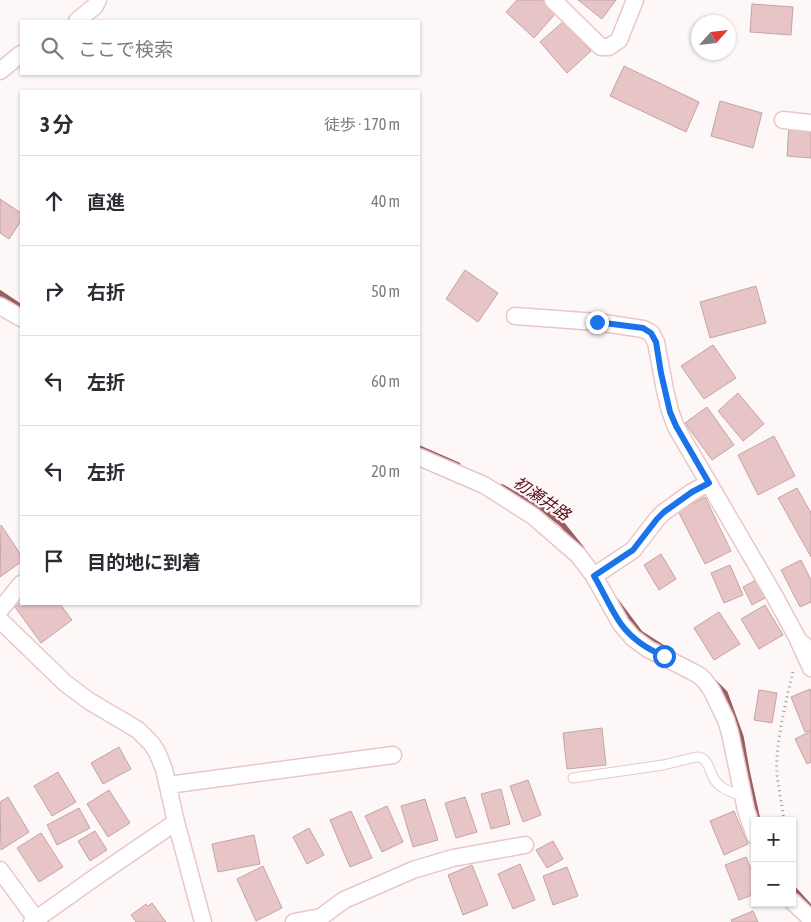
<!DOCTYPE html>
<html lang="ja">
<head>
<meta charset="utf-8">
<style>
	:root { --surface:#fff; --page:#f7f7f7; --text:#2b2b33; --muted:#7c7c81; --line:#e1e1e2 }
	body { margin:0; font-family:"Asap Condensed","Noto Sans JP",sans-serif; background:var(--page); color:var(--text) }
	.controls { position:absolute; right:15px; bottom:15px; display:grid; overflow:hidden; border-radius:0px; box-shadow:0 1px 4px #0004 }
	.controls button { width:45px; height:45px; display:grid; place-items:center; padding:0; border:0; border-bottom:1px solid var(--line); background:var(--surface); color:var(--text); font:25px sans-serif }
	.compass { position:absolute; left:691px; top:15px; width:45px; height:45px; border-radius:50%; background:var(--surface); box-shadow:0 1px 4px #0004; rotate:63deg }
	.stop { position:absolute; width:15px; height:15px; margin:-11px; border:4px solid #1a73e8; border-radius:50%; background:#fff }
	.stop.end { background:#1a73e8; border-color:#fff; box-shadow:0 1px 5px #0008 }
	.list { margin:0; padding:0; list-style:none }
	h2 { display:flex; justify-content:space-between; align-items:center; height:65px; margin:0; padding:0 20px; font-size:21px }
	h2 small { font-size:16px; font-weight:400; color:var(--muted) }
	.list li { display:grid; grid-template-columns:32px 1fr auto; gap:15px; align-items:center; box-sizing:border-box; height:90px; padding:0 20px; border-top:1px solid var(--line) }
	.list b { display:block; font-size:19px; white-space:nowrap }
	.list em { font-size:16px; font-style:normal; color:var(--muted) }
	.icon { flex:none; width:28px; height:28px; fill:none; stroke:currentColor; stroke-width:2; stroke-linecap:round; stroke-linejoin:round }
	.map { position:relative; flex:none; width:811px; height:922px; overflow:hidden }
	.search { position:absolute; background:var(--surface); box-shadow:0 1px 4px #0004; left:20px; top:20px; width:400px; height:55px; display:flex; align-items:center; gap:12px; box-sizing:border-box; padding:0 18px; border-radius:0px; color:var(--muted); font-size:19px }
	.panel { position:absolute; background:var(--surface); box-shadow:0 1px 4px #0004; left:20px; top:90px; width:400px; height:515px; border-radius:0px }
	.map>svg:first-child { display:block }
	.lines { fill:none; stroke-linecap:round; stroke-linejoin:round }
	.stream { stroke:#9a5e61; stroke-width:5.5 }
	.building { fill:#e7c5c6; stroke:#c4a4a5 }
	.lane-casing { stroke:#e9c7c8; stroke-width:11 }
	.street-casing { stroke:#e9c7c8; stroke-width:19 }
	.path { stroke:#9f9696; stroke-width:3; stroke-dasharray:1 4; stroke-linecap:butt }
	.lane { stroke:#fff; stroke-width:9 }
	.street { stroke:#fff; stroke-width:16 }
	.route { stroke:#1a73e8; stroke-width:6 }
	.labels { text-anchor:middle; stroke-width:4.5; stroke-linejoin:round; paint-order:stroke }
	.water-label { font-size:16px; font-style:italic; fill:#540b19; stroke:#fef7f7 }
</style>
</head>
<body>
<div class="map">
<svg width="811" height="922" viewBox="0 0 811 922">
	<rect width="100%" height="100%" fill="#fef7f7"/>
	<g class="lines">
		<path class="stream" d="M0,293L21,307
			M419,448L458,465
			M502,487L542,509L562,524L582,549
			M616,601L640,633L662,647
			M715,683L725,693L741,737L747,771L758,821
			M792,887L811,908"/>
	</g>
	<path class="building" d="M517,0H542L556,13L534,38L506,12Z
		M578,0H616L602,19Z
		M752,4L793,7L791,35L750,32Z
		M564,21L591,51L567,73L540,42Z
		M624,66L699,102L686,132L610,96Z
		M720,101L762,113L753,148L711,136Z
		M789,124L811,126V158L787,156Z
		M0,199L21,213V221L9,239L0,233Z
		M465,270L498,293L478,322L446,299Z
		M756,286L766,323L710,338L700,302Z
		M713,345L736,378L704,399L681,366Z
		M738,393L764,424L743,441L718,411Z
		M707,407L734,445L712,460L685,423Z
		M774,436L795,476L758,495L738,455Z
		M797,488L811,513V557L778,498Z
		M705,497L731,551L705,564L678,511Z
		M1,525L21,555V562L0,577Z
		M661,554L676,579L659,590L644,565Z
		M801,560L811,580V602L800,607L781,570Z
		M730,565L743,595L724,603L711,573Z
		M756,580L765,598L752,605L743,587Z
		M21,602V604H60L72,620L41,643L15,607Z
		M765,605L783,635L759,649L741,619Z
		M719,612L740,644L714,660L694,628Z
		M810,689L811,692V730L805,732L791,697Z
		M759,690L777,693L772,723L754,720Z
		M602,728L606,765L567,769L563,733Z
		M811,731V762L807,764L795,739Z
		M119,747L131,769L103,784L91,763Z
		M58,772L76,802L52,816L34,786Z
		M528,780L541,815L523,822L510,786Z
		M501,789L510,824L491,829L481,794Z
		M109,790L130,823L108,837L87,804Z
		M8,797L29,832L1,850L0,802Z
		M465,797L477,832L456,838L445,803Z
		M425,799L438,840L413,847L401,806Z
		M387,806L403,842L382,852L365,816Z
		M79,808L90,828L57,845L47,825Z
		M351,811L372,858L350,867L330,820Z
		M734,811L748,844L724,855L710,821Z
		M309,828L324,855L307,864L293,837Z
		M95,831L107,850L90,861L78,841Z
		M41,833L63,867L39,882L17,848Z
		M254,835L260,864L218,872L212,844Z
		M553,841L563,859L547,868L536,850Z
		M746,857L755,879V894L739,900L725,865Z
		M520,864L535,900L513,909L498,874Z
		M472,865L488,905L463,915L448,875Z
		M263,866L282,908L256,921L237,879Z
		M567,867L578,896L553,905L543,876Z
		M152,903L166,922H136L131,915L146,904L148,906Z
		M753,911L758,922H732L731,920Z"/>
	<g class="lines">
		<defs>
			<path id="lane" d="M573,778L663,765L696,757C710,756 709,775 717,783C723,790 734,793 742,796"/>
			<path id="street" d="M553,0L601,47H609L619,40L635,0
				M77,21L95,6L98,0
				M0,71L21,54
				M783,120L811,123
				M0,306L21,318
				M515,316L597,322L643,329L651,333L656,342L665,390L670,411L676,427L774,595L799,641L811,651
				M419,457L484,485L533,516L578,555L594,576L621,624L633,638L648,649L691,671L700,676L705,681L712,691L726,720L730,733L746,810L755,836
				M594,576L633,550L657,519L664,512L692,492L709,483
				M0,610L21,584
				M0,620L65,683L89,701L138,730L151,743L157,752L164,769L176,822L203,922
				M799,642L811,668
				M168,785L393,755
				M0,870L36,919
				M792,901L811,919
				M32,922L97,876L176,822
				M294,922L321,917L344,900L413,870L453,858L525,845"/>
		</defs>
		<use href="#lane" class="lane-casing"/>
		<use href="#street" class="street-casing"/>
		<path class="path" d="M784,821C782,805 779,790 777,775C775,742 786,703 793,671"/>
		<use href="#lane" class="lane"/>
		<use href="#street" class="street"/>
	</g>
	<g class="lines">
		<path class="route" d="M597,322L643,328L651,333L656,342L661,373L670,412L676,426L709,483L692,492L664,512L657,519L633,550L594,576C603,591 611,610 621,624C632,639 647,649 664,656"/>
	</g>
	<g class="labels">
		<g class="water-label">
			<text transform="translate(542 498) rotate(34)" y="6">初瀬井路</text>
		</g>
	</g>
</svg>
<div class="controls">
<button>+</button>
<button>−</button>
</div>
<svg class="compass" viewBox="-18 -18 36 36"><path d="M0-13l5 13h-10z" fill="#e53935"/><path d="M0 13l5-13h-10z" fill="#7c7c81"/></svg>
<div class="stop" style="left:664px;top:656px"></div>
<div class="stop end" style="left:597px;top:322px"></div>
<div class="search"><svg class="icon" aria-label="search" viewBox="0 0 24 24"><circle cx="10" cy="10" r="6"/><path d="M15 15l6 6"/></svg>ここで検索</div>
<section class="panel">
<h2>3 分<small>徒歩 · 170 m</small></h2>
<ul class="list">
<li><svg class="icon" aria-label="ahead" viewBox="0 0 24 24"><path d="M12 20V5M6 11l6-6 6 6"/></svg><div><b>直進</b></div><em>40 m</em></li>
<li><svg class="icon" aria-label="right" viewBox="0 0 24 24"><path d="M7 20v-9h11M14 6l5 5-5 5"/></svg><div><b>右折</b></div><em>50 m</em></li>
<li><svg class="icon" aria-label="left" viewBox="0 0 24 24"><path d="M17 20v-9H6M10 6l-5 5 5 5"/></svg><div><b>左折</b></div><em>60 m</em></li>
<li><svg class="icon" aria-label="left" viewBox="0 0 24 24"><path d="M17 20v-9H6M10 6l-5 5 5 5"/></svg><div><b>左折</b></div><em>20 m</em></li>
<li><svg class="icon" aria-label="arrive" viewBox="0 0 24 24"><path d="M6 21V4h12l-3 4 3 4H6"/></svg><div><b>目的地に到着</b></div></li>
</ul>
</section>
</div>
</body>
</html>
